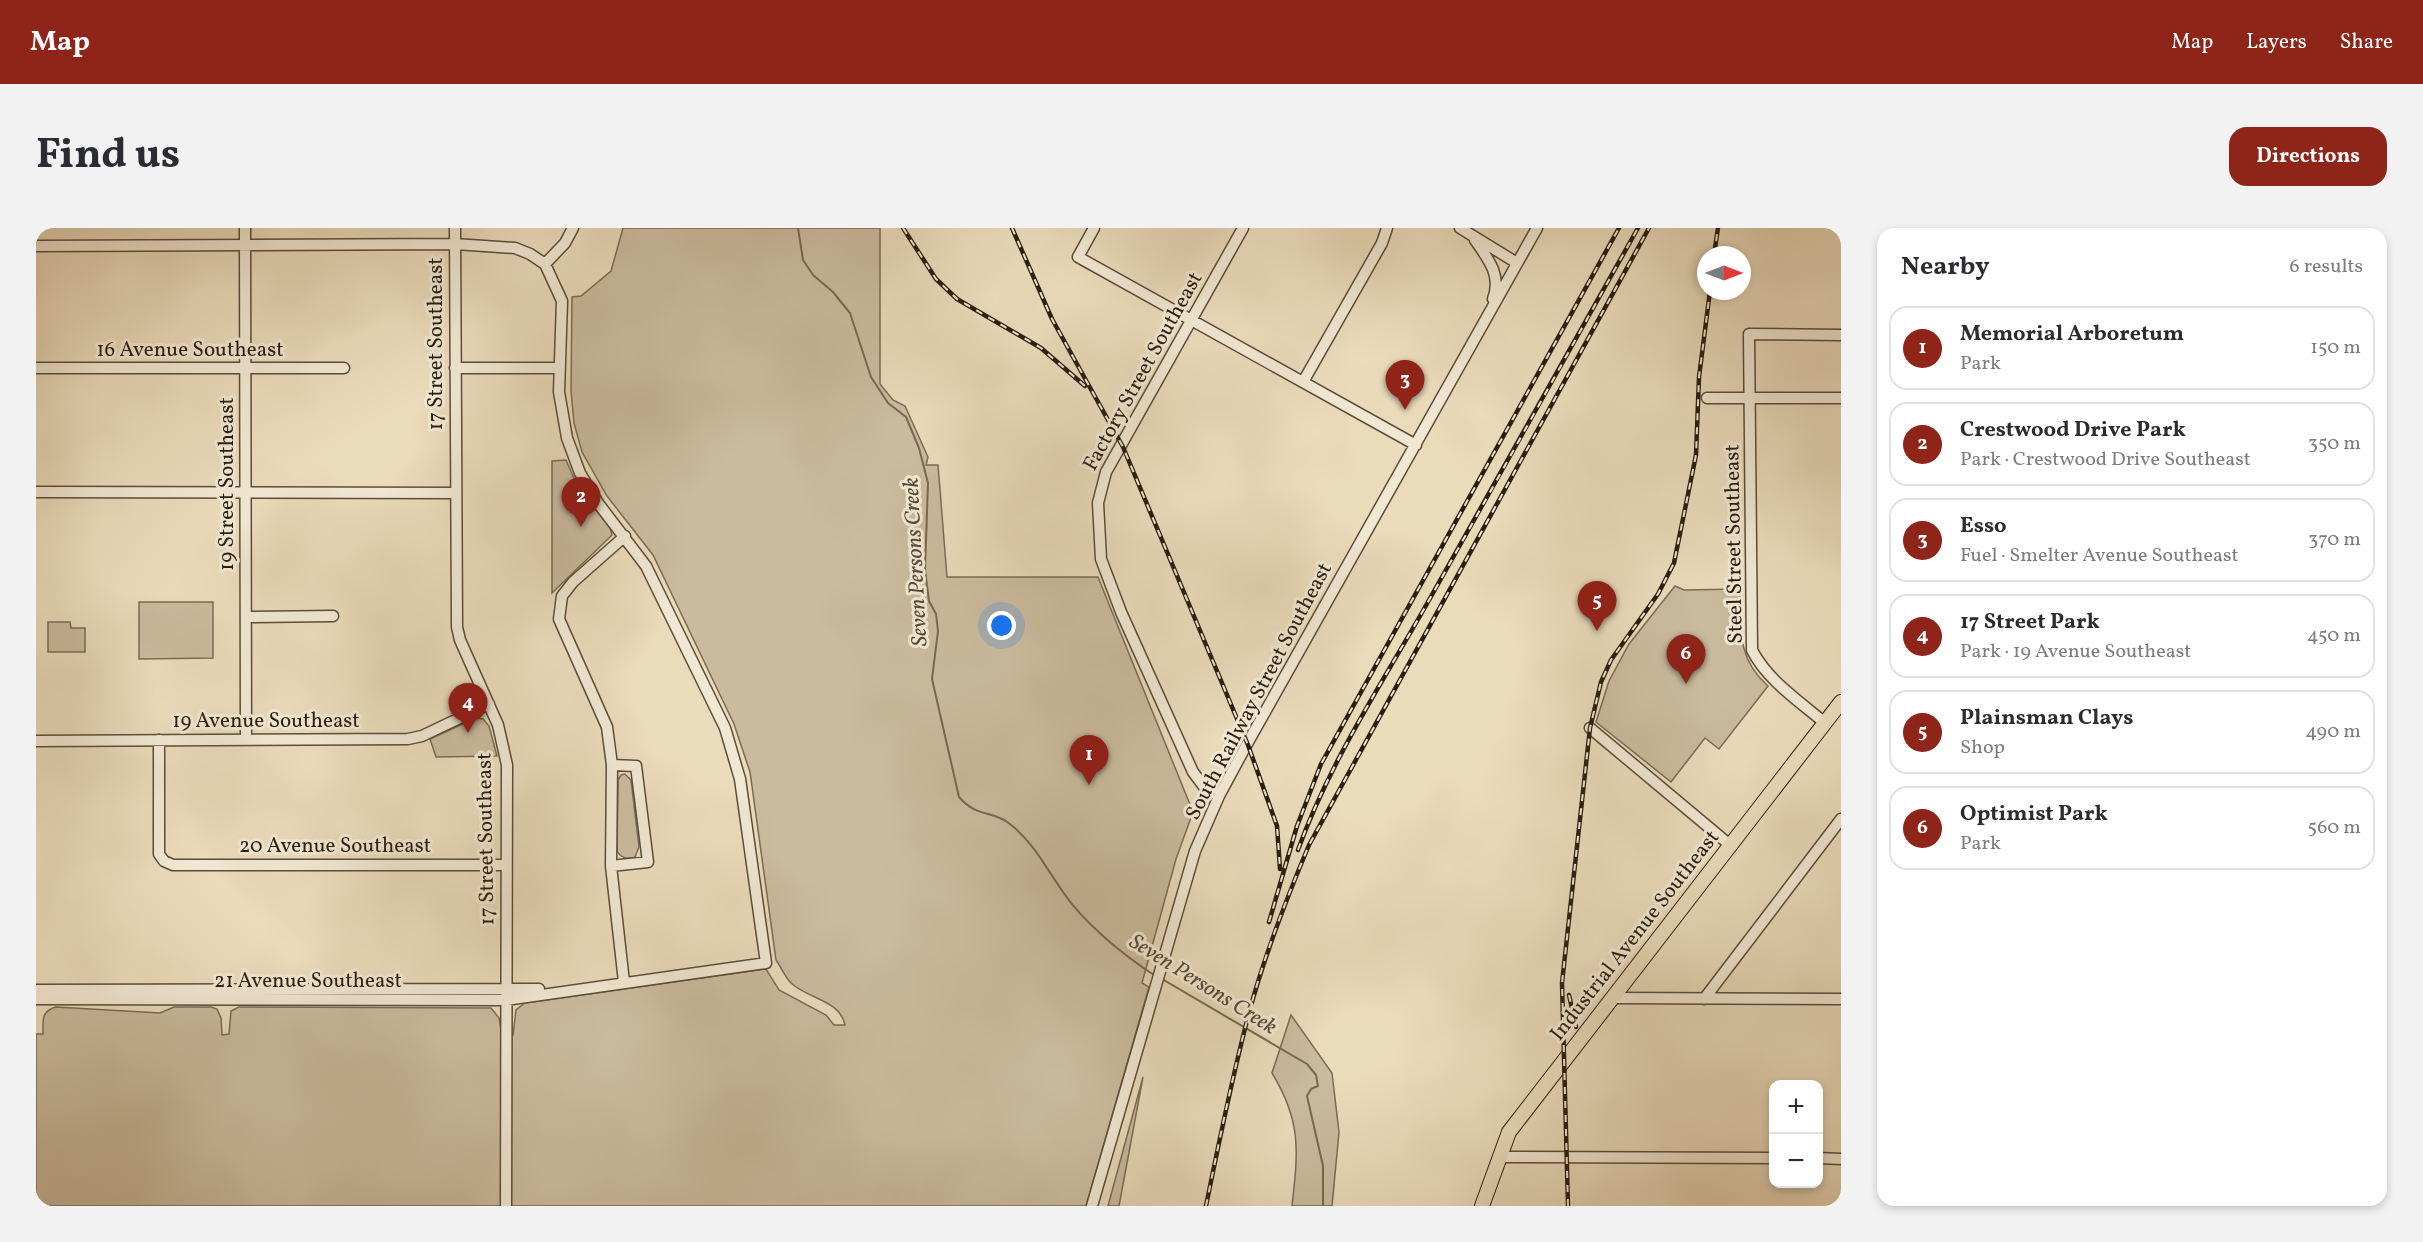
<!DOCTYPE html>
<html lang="en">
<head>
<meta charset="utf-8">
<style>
	:root { --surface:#fff; --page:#f2f2f3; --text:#2b2b33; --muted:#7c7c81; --line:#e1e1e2; --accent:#8f2418 }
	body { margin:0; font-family:Vollkorn,serif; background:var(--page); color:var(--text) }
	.controls { position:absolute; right:18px; bottom:18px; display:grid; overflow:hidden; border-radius:12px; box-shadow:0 3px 9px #0003 }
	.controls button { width:54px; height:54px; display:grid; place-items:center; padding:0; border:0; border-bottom:2px solid var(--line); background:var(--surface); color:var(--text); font:30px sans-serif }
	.compass { position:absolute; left:1661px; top:18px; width:54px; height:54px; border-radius:50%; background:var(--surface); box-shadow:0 3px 9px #0003; rotate:90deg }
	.you { position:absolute; left:966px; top:398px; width:21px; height:21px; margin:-15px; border:4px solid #fff; border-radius:50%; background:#1a73e8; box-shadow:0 0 0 9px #1a73e833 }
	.badge { display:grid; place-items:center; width:39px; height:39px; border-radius:50%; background:var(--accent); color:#fff; font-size:20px; font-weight:700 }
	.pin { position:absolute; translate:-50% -50px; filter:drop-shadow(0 2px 3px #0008) }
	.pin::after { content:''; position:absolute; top:32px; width:21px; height:18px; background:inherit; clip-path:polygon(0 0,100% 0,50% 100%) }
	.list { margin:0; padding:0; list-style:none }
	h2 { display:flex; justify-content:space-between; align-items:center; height:78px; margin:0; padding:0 24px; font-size:26px }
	h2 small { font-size:20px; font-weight:400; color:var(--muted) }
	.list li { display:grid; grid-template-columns:39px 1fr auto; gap:18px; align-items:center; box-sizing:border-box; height:84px; margin:0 12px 12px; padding:0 12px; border:2px solid var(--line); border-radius:18px }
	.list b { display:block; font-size:22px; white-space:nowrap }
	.list p { margin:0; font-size:20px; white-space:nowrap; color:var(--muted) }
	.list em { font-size:20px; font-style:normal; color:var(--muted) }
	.map { position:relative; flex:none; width:1805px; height:978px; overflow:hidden; border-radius:18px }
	header { display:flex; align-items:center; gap:36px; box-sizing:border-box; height:84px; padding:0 30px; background:var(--accent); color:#fff }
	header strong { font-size:28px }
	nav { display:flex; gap:33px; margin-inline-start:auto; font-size:21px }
	.intro { display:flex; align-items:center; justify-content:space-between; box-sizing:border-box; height:144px; padding:0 36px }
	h1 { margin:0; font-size:42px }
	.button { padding:15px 27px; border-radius:18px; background:var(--accent); color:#fff; font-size:21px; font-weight:700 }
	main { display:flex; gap:36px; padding:0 36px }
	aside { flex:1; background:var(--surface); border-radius:18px; box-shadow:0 3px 9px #0003 }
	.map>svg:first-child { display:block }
	.green { fill:#cabb9e; stroke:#7a6c56; stroke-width:1.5 }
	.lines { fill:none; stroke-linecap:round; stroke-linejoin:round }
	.stream { stroke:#776952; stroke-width:2 }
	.minor-casing { stroke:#5b4d39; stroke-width:13 }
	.major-casing { stroke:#2b1e0e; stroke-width:16 }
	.minor { stroke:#f1e8d3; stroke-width:10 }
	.major { stroke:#eadbbb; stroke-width:14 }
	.rail-casing { stroke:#2b1e0e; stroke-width:4.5 }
	.rail { stroke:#f1e8d3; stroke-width:2; stroke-dasharray:7; stroke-linecap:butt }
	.labels { text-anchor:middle; stroke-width:6; stroke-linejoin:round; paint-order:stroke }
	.street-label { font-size:21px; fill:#2b1e0e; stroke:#f1e8d3 }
	.water-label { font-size:22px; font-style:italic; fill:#574a36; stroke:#f1e8d3 }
</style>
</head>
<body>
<header>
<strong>Map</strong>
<nav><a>Map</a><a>Layers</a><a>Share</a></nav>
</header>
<div class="intro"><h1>Find us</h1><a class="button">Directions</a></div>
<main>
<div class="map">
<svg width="1805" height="978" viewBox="0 0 1805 978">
	<rect width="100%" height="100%" fill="#eadbbb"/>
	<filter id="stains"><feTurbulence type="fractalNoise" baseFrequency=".00333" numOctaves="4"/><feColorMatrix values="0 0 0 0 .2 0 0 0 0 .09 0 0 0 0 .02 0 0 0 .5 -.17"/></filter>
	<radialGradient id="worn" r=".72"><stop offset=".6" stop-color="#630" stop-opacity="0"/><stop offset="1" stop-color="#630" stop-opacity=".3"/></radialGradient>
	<path class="green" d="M587,0H844V156L857,172L869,178L892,229L890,237H902L911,349H1062L1157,584L1140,631L1106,755L1113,759L1050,978H0V806H7C7,792 5,783 20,779L124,785L138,779H175L181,781L185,790L186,807L193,806L195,783L203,779L455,780L463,790L466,807H477L480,782L489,775L730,741L743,762L790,787L798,797H809C804,772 772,771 755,755C749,749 745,739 740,732L714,544L698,496L617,327L571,268L546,224L538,195L535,163L536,69L545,68L575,43Z
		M530,232L541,257L574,300L576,307L516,365V233Z
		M1639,358L1648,362L1704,361C1705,400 1700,430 1732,458L1683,521L1669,510L1635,554L1560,494L1573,453L1593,416Z
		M103,374H177V430L103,431Z
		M12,394H34L35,400H49V424H12Z
		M440,490L447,491L453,498L461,528L400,529L394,511Z
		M589,546L595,552L603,619L599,629C591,632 585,630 581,623L582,552L585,547Z
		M1255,787L1296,845L1303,904L1296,978H1256C1262,924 1266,894 1236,845Z
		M1107,849L1083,978H1072Z"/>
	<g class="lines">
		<path class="stream" d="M762,0L767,32L777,47L797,64L814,85L835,149L852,175L870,189L883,220L892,255L889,342L893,373L900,386L902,403L896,451L923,569C941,590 957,582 974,596C998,615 1010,640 1027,664C1047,694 1087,727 1118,747
			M1126,751L1271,836L1280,847L1282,858L1275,861L1271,868L1287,938V978"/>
		<defs>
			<path id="minor" d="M209,0L210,512
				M419,0L421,399L424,412L462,497L471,537L470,978
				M1058,0L1042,29L1380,217
				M1424,0L1481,35
				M1439,12C1452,31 1466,47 1457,71
				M0,18L419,16L479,20L494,26L509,36L526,73L523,164L531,210L544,245L562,275L610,338L689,500L704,551L730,735L470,772L0,771
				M509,36L529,15L537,0
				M0,140H308
				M419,140H523
				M1267,154L1346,15L1351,0
				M1671,170H1805
				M0,264L419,265
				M210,389L297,388
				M1789,495C1763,473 1731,452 1716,422L1713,106L1805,107
				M1554,500L1694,617
				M123,512V626L128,633L137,637H470
				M0,513L372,511L386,508L453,476
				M1183,568L1169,560L1157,544L1085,384L1065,331L1062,275L1070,244L1207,0
				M575,638L612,634L600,538L576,537
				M588,754L575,638L576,537L571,499L523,391L526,368L537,354L589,308
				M0,762L503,761
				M1576,770L1805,771
				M1668,771L1805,591
				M1464,929L1738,930
				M1782,930L1805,931
				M1056,978L1159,623L1183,568L1211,516L1501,0"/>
			<path id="major" d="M1446,978L1473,904L1805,474"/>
		</defs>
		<use href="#minor" class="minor-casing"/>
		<use href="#major" class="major-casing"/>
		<use href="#minor" class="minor"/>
		<use href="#major" class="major"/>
		<defs>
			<path id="rail" d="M867,0L900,51L921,71L1005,120L1049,158
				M976,0L1016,91L1087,219L1212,517L1241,598L1244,641
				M1678,27L1682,0
				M1262,622C1293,536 1343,460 1388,381C1460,254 1531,127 1602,0
				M1233,694L1261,598L1285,536L1583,0
				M1533,767L1540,799
				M1170,978C1183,914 1196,849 1213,785C1228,728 1250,672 1273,617L1613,0
				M1532,978L1526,755L1554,500L1565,454L1575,432L1622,366L1638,335L1660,227L1663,149L1674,63"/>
		</defs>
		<use href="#rail" class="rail-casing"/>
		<use href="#rail" class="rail"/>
	</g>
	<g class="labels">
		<g class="street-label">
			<text transform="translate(399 116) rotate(-90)" y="7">17 Street Southeast</text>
			<text x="154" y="128">16 Avenue Southeast</text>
			<text transform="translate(1106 143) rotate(-61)" y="7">Factory Street Southeast</text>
			<text transform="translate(190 256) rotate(-90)" y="7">19 Street Southeast</text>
			<text transform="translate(1697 316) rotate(-91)" y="7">Steel Street Southeast</text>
			<text transform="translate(1222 463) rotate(-62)" y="7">South Railway Street Southeast</text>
			<text x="230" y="499">19 Avenue Southeast</text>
			<text transform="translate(449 611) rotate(-91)" y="7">17 Street Southeast</text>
			<text x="299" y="624">20 Avenue Southeast</text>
			<text transform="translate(1598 707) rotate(-52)" y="7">Industrial Avenue Southeast</text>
			<text x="272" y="759">21 Avenue Southeast</text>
		</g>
		<g class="water-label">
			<text transform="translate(878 334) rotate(-93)" y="8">Seven Persons Creek</text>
			<text transform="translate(1168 755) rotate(32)" y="8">Seven Persons Creek</text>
		</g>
	</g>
	<rect width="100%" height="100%" filter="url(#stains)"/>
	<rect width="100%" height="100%" fill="url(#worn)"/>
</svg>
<div class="controls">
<button>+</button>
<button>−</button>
</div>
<svg class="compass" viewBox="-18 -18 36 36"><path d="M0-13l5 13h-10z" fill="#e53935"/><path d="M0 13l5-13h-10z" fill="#7c7c81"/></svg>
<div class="you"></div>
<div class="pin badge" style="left:1053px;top:557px">1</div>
<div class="pin badge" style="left:545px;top:299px">2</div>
<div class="pin badge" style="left:1369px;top:182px">3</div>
<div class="pin badge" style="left:432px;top:505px">4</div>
<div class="pin badge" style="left:1561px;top:403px">5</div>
<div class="pin badge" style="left:1650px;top:456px">6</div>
</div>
<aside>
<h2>Nearby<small>6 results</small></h2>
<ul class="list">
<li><span class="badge">1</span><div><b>Memorial Arboretum</b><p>Park</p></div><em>150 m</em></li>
<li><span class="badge">2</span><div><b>Crestwood Drive Park</b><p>Park · Crestwood Drive Southeast</p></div><em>350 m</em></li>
<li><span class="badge">3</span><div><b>Esso</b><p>Fuel · Smelter Avenue Southeast</p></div><em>370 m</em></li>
<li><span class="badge">4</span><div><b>17 Street Park</b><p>Park · 19 Avenue Southeast</p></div><em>450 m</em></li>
<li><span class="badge">5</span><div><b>Plainsman Clays</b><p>Shop</p></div><em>490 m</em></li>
<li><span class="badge">6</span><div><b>Optimist Park</b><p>Park</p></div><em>560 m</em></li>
</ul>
</aside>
</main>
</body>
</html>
